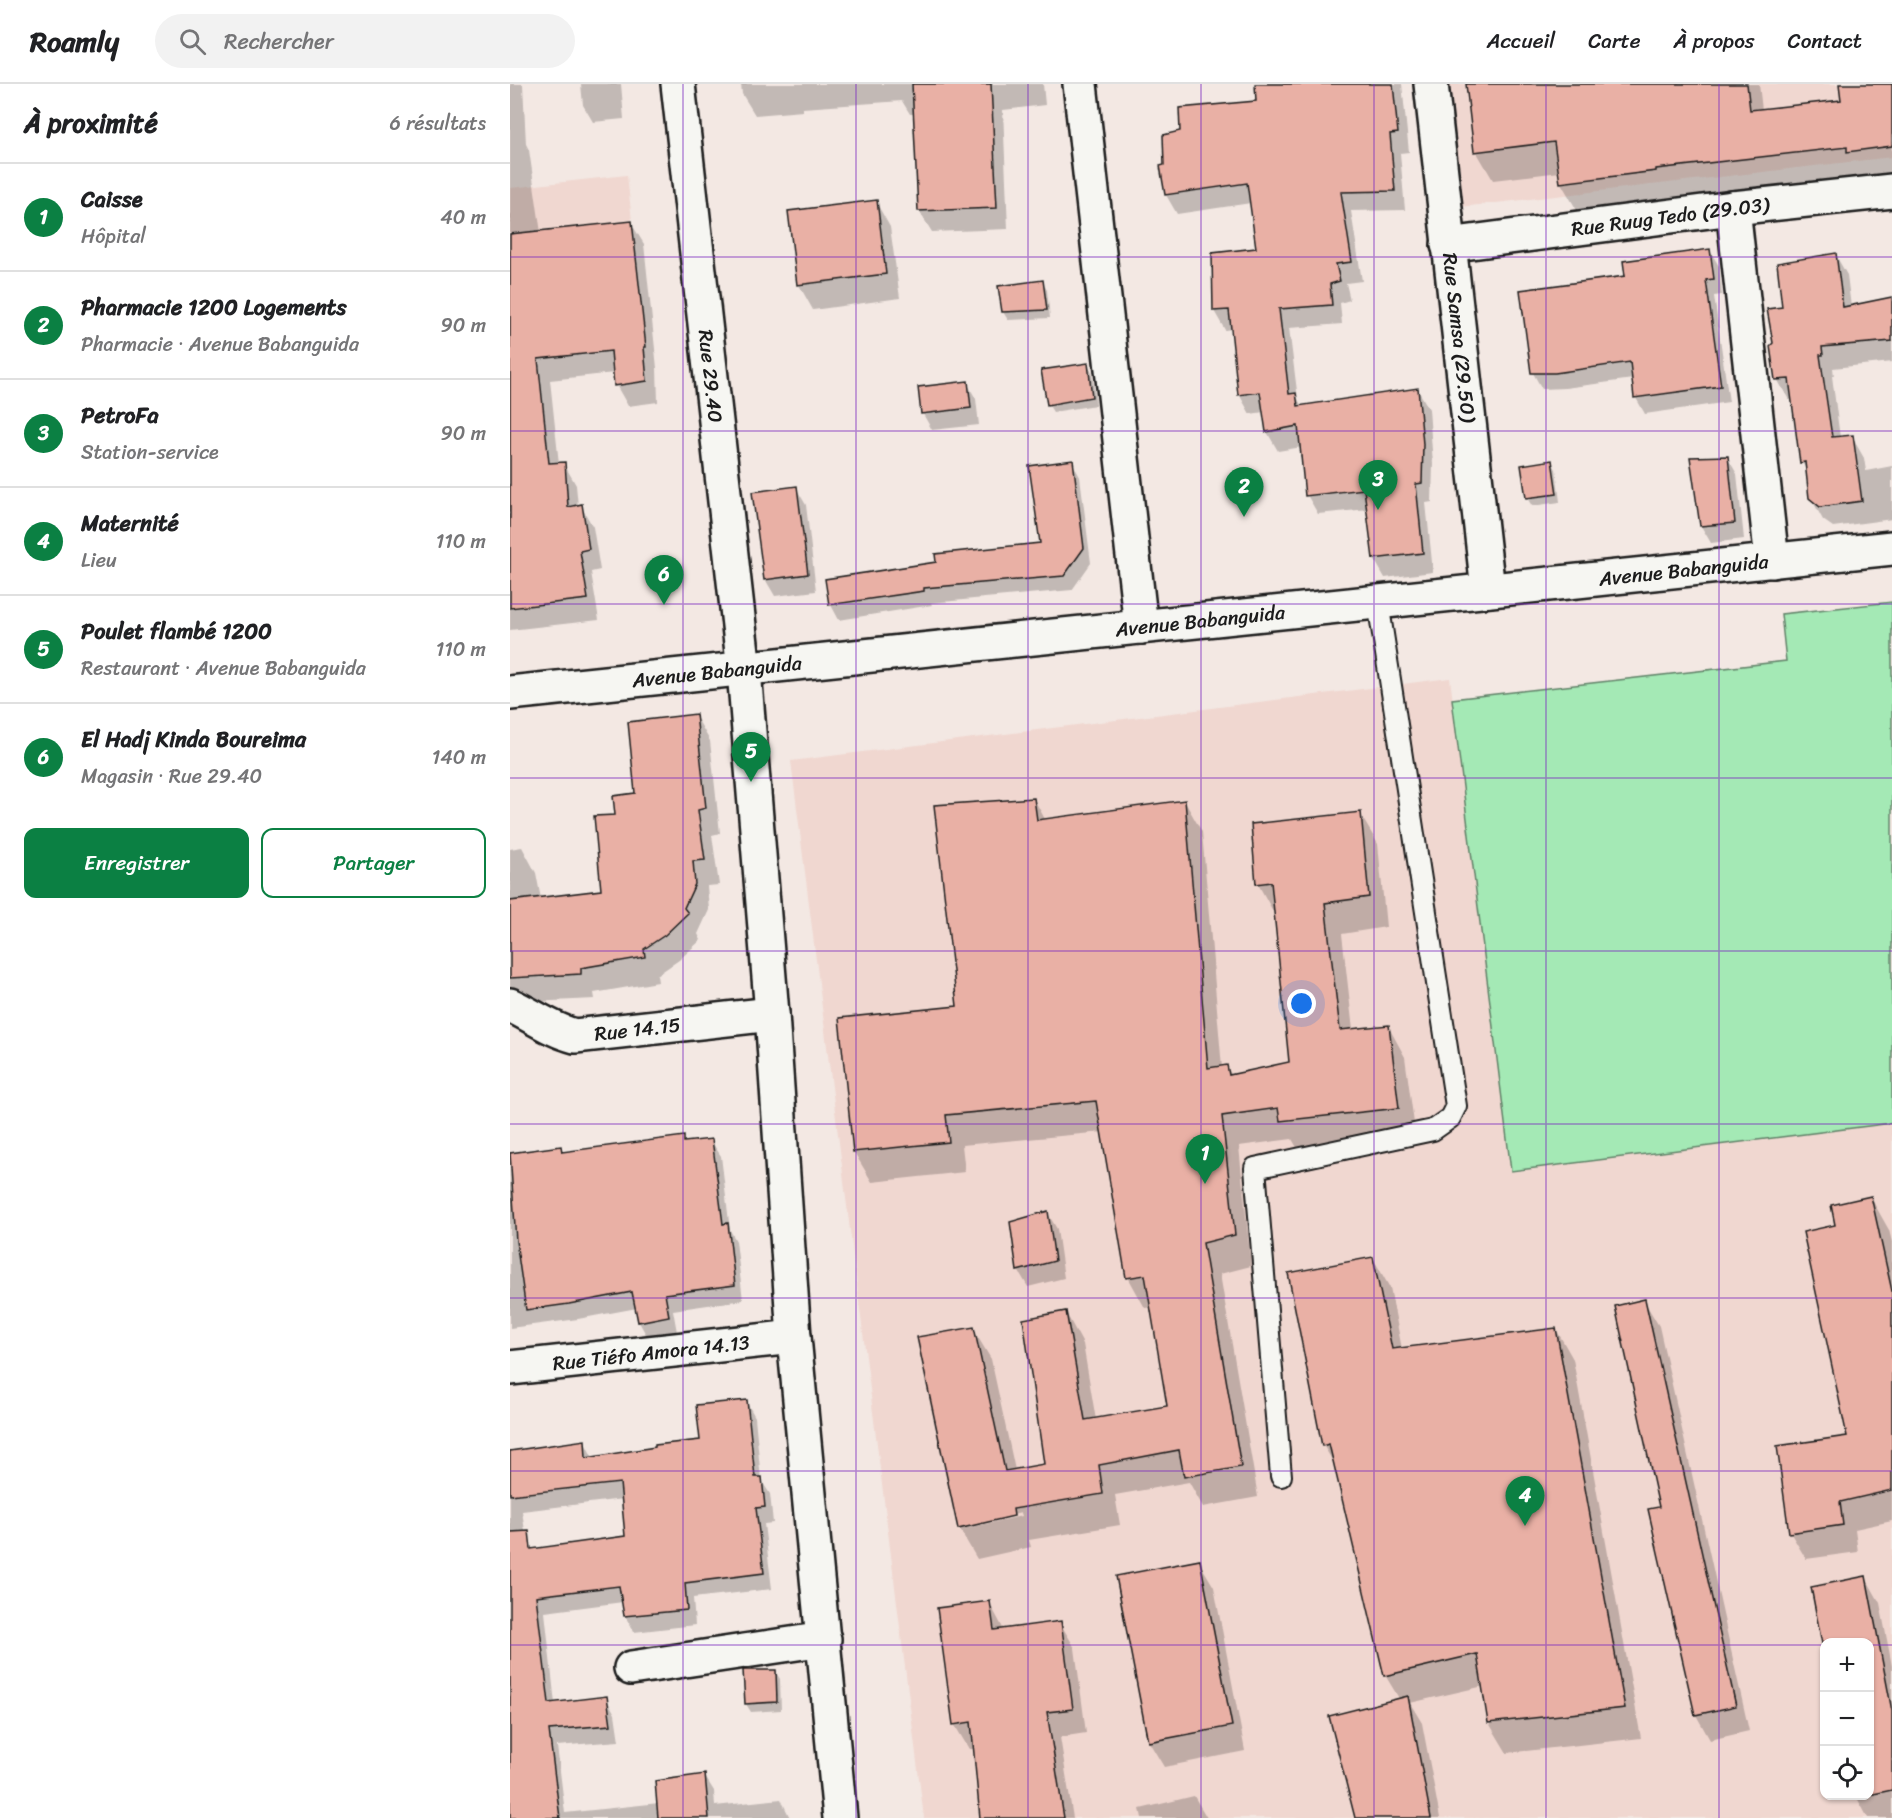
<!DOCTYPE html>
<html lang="fr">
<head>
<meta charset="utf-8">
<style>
	:root { --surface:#fff; --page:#f2f2f2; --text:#202124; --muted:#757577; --line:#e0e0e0; --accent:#0b8043 }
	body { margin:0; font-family:Sriracha,sans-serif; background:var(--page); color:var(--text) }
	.controls { position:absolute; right:18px; bottom:18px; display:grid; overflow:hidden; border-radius:12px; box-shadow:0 2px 4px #0004 }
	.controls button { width:54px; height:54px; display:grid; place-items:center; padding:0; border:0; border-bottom:2px solid var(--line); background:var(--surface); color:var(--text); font:30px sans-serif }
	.you { position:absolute; left:792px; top:920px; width:21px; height:21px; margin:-15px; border:4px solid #fff; border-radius:50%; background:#1a73e8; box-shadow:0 0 0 9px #1a73e833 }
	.badge { display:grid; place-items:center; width:39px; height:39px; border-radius:50%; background:var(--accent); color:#fff; font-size:20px; font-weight:700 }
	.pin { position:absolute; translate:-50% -50px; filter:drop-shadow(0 2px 3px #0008) }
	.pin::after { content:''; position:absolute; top:32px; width:21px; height:18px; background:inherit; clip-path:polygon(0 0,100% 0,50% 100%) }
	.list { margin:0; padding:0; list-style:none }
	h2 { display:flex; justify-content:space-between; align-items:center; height:78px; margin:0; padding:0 24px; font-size:26px }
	h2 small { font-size:20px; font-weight:400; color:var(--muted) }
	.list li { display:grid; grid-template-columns:39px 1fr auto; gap:18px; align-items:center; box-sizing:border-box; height:108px; padding:0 24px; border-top:2px solid var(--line) }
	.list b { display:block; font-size:22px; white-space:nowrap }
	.list p { margin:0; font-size:20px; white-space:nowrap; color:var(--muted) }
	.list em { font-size:20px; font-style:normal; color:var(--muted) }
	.actions { display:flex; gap:12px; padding:18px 24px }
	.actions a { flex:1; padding:14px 0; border:2px solid var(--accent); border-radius:12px; text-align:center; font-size:21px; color:var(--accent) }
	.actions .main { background:var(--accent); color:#fff }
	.icon { flex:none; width:33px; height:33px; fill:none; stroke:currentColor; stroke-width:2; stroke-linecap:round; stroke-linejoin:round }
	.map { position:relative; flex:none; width:1382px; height:1734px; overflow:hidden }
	header { display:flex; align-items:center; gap:36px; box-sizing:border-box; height:84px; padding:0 30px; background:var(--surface); border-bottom:2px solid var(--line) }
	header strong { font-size:28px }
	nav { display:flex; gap:33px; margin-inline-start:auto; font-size:21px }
	.search { width:420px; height:54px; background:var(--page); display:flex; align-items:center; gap:15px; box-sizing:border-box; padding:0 21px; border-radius:33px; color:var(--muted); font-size:22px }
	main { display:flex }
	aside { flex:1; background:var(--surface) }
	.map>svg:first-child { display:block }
	.built { fill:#f0d7d0; fill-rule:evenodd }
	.green { fill:#a4e9b5; stroke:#608268; stroke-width:1.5 }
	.shadow { fill:#0003; fill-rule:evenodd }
	.building { fill:#e9b0a5; stroke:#1c1c1c; stroke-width:1.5 }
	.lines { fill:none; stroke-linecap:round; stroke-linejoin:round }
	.service-casing { stroke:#1c1c1c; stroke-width:24 }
	.minor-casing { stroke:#1c1c1c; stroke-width:38 }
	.tertiary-casing { stroke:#1c1c1c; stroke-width:38 }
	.service { stroke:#f6f6f2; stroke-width:20 }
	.minor { stroke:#f6f6f2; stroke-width:33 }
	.tertiary { stroke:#f6f6f2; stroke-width:33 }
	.grid { fill:none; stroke:#7b2cbf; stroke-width:1.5; stroke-opacity:0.55 }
	.labels { text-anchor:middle; stroke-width:4.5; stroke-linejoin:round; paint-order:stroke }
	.street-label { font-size:20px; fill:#1c1c1c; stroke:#f6f6f2 }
</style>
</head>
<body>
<header>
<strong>Roamly</strong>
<div class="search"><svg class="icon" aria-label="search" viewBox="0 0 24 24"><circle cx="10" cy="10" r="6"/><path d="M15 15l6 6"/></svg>Rechercher</div>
<nav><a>Accueil</a><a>Carte</a><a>À propos</a><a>Contact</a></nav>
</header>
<main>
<aside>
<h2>À proximité<small>6 résultats</small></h2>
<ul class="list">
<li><span class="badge">1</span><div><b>Caisse</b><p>Hôpital</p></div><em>40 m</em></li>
<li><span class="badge">2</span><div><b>Pharmacie 1200 Logements</b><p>Pharmacie · Avenue Babanguida</p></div><em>90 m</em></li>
<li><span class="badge">3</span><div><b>PetroFa</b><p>Station-service</p></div><em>90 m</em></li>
<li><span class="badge">4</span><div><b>Maternité</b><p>Lieu</p></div><em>110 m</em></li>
<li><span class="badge">5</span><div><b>Poulet flambé 1200</b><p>Restaurant · Avenue Babanguida</p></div><em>110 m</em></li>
<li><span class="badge">6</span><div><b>El Hadj Kinda Boureima</b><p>Magasin · Rue 29.40</p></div><em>140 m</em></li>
</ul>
<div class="actions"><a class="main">Enregistrer</a><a>Partager</a></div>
</aside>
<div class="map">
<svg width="1382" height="1734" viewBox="0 0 1382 1734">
	<rect width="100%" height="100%" fill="#f3e8e3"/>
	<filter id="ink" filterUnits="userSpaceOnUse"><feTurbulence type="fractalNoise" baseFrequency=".0167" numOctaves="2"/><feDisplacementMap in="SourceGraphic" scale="12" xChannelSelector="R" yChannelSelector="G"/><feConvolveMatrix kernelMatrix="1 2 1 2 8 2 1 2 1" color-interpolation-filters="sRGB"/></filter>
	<g filter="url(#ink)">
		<path class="built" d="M937,0H1382V73L951,123Z
			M117,91L122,137L0,150V104Z
			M940,594L1001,1087L1382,1039V1734H414L281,677ZM1314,1558H1360V1712H1314Z"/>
		<path class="green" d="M1382,518V1039L1001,1087L942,615L1276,577L1271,530Z"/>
		<path class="shadow" d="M0,0H13L16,60L19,66L31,149L121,139L134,160L147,284L148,318L118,322L106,301L104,289L40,296L49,380H54L66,401L68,422H71L83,443L90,486L81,488L89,536L0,546Z
			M71,0H111L114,35L83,38L73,21Z
			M231,0H533L535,21L493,26L498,145L422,148L409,127L405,30H400L392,17L293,24V27L245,31L232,10Z
			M746,0H892L899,68L890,69L895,126L841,127L852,197L836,199L840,216L830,219L832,240L779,244L788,315L792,323L908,306L919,325L923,380L922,418L916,419L923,488L875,494L864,475L858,425L808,430L797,411L792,363L768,367L757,348L754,328L740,330L729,310L722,245L715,246L704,227L747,166L741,119L667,130L656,111V82L671,49L748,19Z
			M958,0H1249L1252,26L1332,17L1330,0H1382V93L1356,97L1353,92L1161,114L1162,116L1068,128L1051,99L1050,88L983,96L966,67Z
			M366,118L380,143L390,214L303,226L289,201Z
			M1200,167L1209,182L1212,211L1204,212L1219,318L1135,330L1126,314L1123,295L1055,304L1032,305L1023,289L1116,194Z
			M1325,170L1337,191L1341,223L1382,215V278L1323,284L1324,292H1322L1330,354L1342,353L1354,374L1356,387L1382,382V435L1323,443L1313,436L1301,414L1298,389L1292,378L1283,316H1279L1267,295L1265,259L1274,224Z
			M532,198L537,206L540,234L498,236L493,228Z
			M578,281L582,289L586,321L543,328L538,320Z
			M457,299L466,315L469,341L422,346L413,330Z
			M1217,373L1227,390L1234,455L1201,459L1191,442L1181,374Z
			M1041,377L1046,385L1050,418L1022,422L1017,414Z
			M562,378L570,393L581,479L562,506L421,519L422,521L329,536L321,521L317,496L532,461Z
			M286,404L296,421L306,507L265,512L255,495Z
			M185,631L200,657L210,749L202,751L209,801L197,802L199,826L188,850L191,856L169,876L147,891L148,898L84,909L85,915L0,919V765L12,763L26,789L31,815L92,807L106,732L126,710Z
			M524,715L536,737L675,718L692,748L712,984L717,983L722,992L780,979L765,831L748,800L742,741L850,730L868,760L876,843L832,850L843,946L878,942L895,973L906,1054L789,1067L782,1055L729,1062L741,1182L710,1190L748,1413L693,1423L679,1398L605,1411L610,1441L519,1456L521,1463L467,1475L449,1444L463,1245L481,1275L505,1386L535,1381L556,1229L573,1260L586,1336L659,1324L642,1223L635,1224L618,1193L593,1048L452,1061L455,1088L362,1098L344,1068L448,924ZM511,1429L512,1432L457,1444V1441Z
			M173,1054L176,1060L201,1057L211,1072L220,1146L226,1157L233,1216L163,1226L167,1248L138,1254L129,1238L127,1224L68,1235L0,1244V1070L50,1063L54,1070Z
			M1361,1114L1379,1146L1382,1158V1235L1327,1142Z
			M537,1128L547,1145L554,1194L518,1203L508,1186Z
			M863,1174L880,1204L892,1265L1046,1245L1063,1275L1131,1654L997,1669L979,1639L974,1602L900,1619L912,1639L930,1734H847L890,1616L875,1591L827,1384L813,1361Z
			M1134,1217L1149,1242L1239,1647L1200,1656L1186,1631L1151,1424Z
			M1382,1249V1437L1345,1445L1348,1468L1296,1475L1280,1448L1339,1353Z
			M236,1317L245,1333L251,1396L260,1410L263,1439L254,1440L262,1505L183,1514L185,1541L124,1548L115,1532L113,1518L35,1528L45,1620L96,1614L105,1630L109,1657L47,1662L55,1729L149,1719L194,1691L204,1707L205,1722L271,1715L280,1734H0V1366L2,1368L74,1357L83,1374L191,1357ZM113,1415L117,1453L18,1467L12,1427Z
			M689,1478L704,1503L735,1667L654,1683L639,1658Z
			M1356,1494L1370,1519L1382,1582V1734H1358L1346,1712H1360V1558H1314V1562L1302,1505Z
			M479,1518L494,1546L550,1539L565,1564L576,1649L550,1653L563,1734H472L465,1665H459L444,1640Z
			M265,1587L270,1595L271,1626L241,1628L236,1620L234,1588Z
			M684,1712L697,1734H632L630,1725Z"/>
		<path class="building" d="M402,0H481L487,124L408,127Z
			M745,0H883L888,49L880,50L885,107L831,108L842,178L826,180L830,197L820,200L822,221L769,225L779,310L786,309L788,322L908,304L913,360L912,399L906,400L913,469L863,475L854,405L795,412L788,342L756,348L750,308L728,311L719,226L703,227L702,169L746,164L737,99L655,111L650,82L654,81L653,51L670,47L669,24L746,17Z
			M956,0H1237L1240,26L1331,16L1329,0H1382V62L1337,68V63L1146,85V87L1050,99L1044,58L964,68Z
			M367,116L376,190L287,201L278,127Z
			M122,137L136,263H134L137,297L104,302L101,267L28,275L39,379L55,378L58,423L72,420L79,465L70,467L78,515L0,524V150Z
			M1200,165L1204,195L1196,196L1211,302L1124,314L1120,278L1045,289H1021L1010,206L1115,192L1113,177Z
			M1326,169L1333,223L1382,213V257L1312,263L1313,271H1310L1322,353L1343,351L1352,417L1310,423L1299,414L1295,378L1290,379L1279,295L1265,296L1260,262L1263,259L1257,225L1272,223L1267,179Z
			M533,196L537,226L492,228L488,202Z
			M578,279L582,313L537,321L531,286Z
			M458,297L461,324L411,330L408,303Z
			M1218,372L1225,439L1190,442L1180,373Z
			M563,376L574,464L554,492L414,504V507L319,521L315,495L426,478L425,470L530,459L519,382Z
			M1042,376L1047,410L1016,414L1011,381Z
			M287,402L298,490L254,496L242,408Z
			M186,630L196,724L188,726L195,776L183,777L185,800L174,824L178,829L155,851L134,865L135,873L71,884V890L0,894V817L91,806L84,732L105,731L103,712L125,709L118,638Z
			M524,714L527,736L675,716L698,984L717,981L719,991L779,978L761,798L746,800L741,740L851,728L859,813L815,819L830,946L879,941L889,1024L770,1037L768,1024L712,1032L725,1151L693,1159L731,1383L674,1393L669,1366L589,1381L593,1410L503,1425L504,1432L448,1445L407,1253L464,1243L495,1387L534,1380L513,1235L556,1227L575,1336L657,1322L635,1191L616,1194L586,1017L436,1031L439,1058L343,1068L329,934L447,922L424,721Z
			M174,1052V1058L202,1055L213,1140L218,1139L225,1201L155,1210L159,1232L128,1238L122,1208L59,1220L16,1226L6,1157L0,1069L51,1062L52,1068Z
			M1361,1112L1382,1207V1406L1330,1418L1333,1441L1279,1449L1267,1362L1337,1352L1293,1148L1325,1141L1321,1121Z
			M538,1127L545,1177L507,1187L500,1138Z
			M863,1173L882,1265L1046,1244L1115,1624L978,1639L967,1570L874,1592L819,1360L812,1362L778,1189Z
			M1135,1215L1226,1622L1185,1631L1138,1425L1149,1423L1105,1222Z
			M237,1316L245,1393H252L255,1423L246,1424L254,1489L175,1499L177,1526L114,1532L109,1502L26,1512L39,1619L97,1612L101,1641L39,1646L50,1734H0V1448L19,1447L21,1465L115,1452L110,1399L0,1411V1367L75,1356L76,1374L145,1363V1361L190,1356L186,1321Z
			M690,1476L722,1642L638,1658L606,1492Z
			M1356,1492L1382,1627V1706L1359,1711V1558H1314V1570L1301,1503Z
			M480,1517L484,1546L551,1537L563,1625L537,1628L554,1734H470L461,1638L443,1641L427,1524Z
			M233,1586H266L267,1618L235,1620Z
			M898,1612L921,1734H845L819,1632Z
			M195,1690L199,1734H148L145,1697Z"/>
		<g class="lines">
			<defs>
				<path id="service" d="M771,1392L745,1084L923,1046L940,1034L946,1022L868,518"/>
				<g id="minor">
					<path id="s1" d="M168,0L234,586L262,930L284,1253L330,1734"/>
					<path d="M570,0L631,543"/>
					<path id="s2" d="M921,0L978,506"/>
					<path d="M1223,124L1262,477"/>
					<path id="s3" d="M938,161L1223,124L1382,107"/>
					<path id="s4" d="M0,921C22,931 41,946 65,952L262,930"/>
					<path id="s5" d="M0,1284L284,1253"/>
					<path d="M121,1584L314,1555"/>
				</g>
				<g id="tertiary">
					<path id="s6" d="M0,609L1382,464"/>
				</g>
			</defs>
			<use href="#service" class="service-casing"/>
			<use href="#minor" class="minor-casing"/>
			<use href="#tertiary" class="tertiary-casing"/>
			<use href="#service" class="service"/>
			<use href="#minor" class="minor"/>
			<use href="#tertiary" class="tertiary"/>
		</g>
	</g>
	<path class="grid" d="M173,0V1734M346,0V1734M518,0V1734M691,0V1734M864,0V1734M1036,0V1734M1209,0V1734M0,173H1382M0,347H1382M0,520H1382M0,694H1382M0,867H1382M0,1040H1382M0,1214H1382M0,1387H1382M0,1561H1314M1360,1561H1382"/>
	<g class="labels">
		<g class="street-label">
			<text dy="7" stroke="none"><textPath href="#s3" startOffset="224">Rue Ruug Tedo (29.03)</textPath></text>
			<text dy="7" stroke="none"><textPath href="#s2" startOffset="255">Rue Samsa (29.50)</textPath></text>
			<text dy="7" stroke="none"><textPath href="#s1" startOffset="294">Rue 29.40</textPath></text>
			<text dy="7" stroke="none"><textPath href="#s6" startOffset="1180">Avenue Babanguida</textPath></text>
			<text dy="7" stroke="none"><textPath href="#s6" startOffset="694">Avenue Babanguida</textPath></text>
			<text dy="7" stroke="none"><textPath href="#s6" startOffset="208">Avenue Babanguida</textPath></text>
			<text dy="7" stroke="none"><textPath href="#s4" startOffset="135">Rue 14.15</textPath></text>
			<text dy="7" stroke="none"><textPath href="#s5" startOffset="142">Rue Tiéfo Amora 14.13</textPath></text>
		</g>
	</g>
</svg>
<div class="controls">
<button>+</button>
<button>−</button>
<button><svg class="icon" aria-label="locate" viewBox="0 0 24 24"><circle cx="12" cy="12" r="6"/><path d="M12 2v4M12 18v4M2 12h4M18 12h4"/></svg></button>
</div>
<div class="you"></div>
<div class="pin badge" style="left:695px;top:1100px">1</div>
<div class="pin badge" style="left:734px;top:433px">2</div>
<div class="pin badge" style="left:868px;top:426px">3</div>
<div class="pin badge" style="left:1015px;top:1442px">4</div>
<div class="pin badge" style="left:241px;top:698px">5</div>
<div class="pin badge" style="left:154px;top:521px">6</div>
</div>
</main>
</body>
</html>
